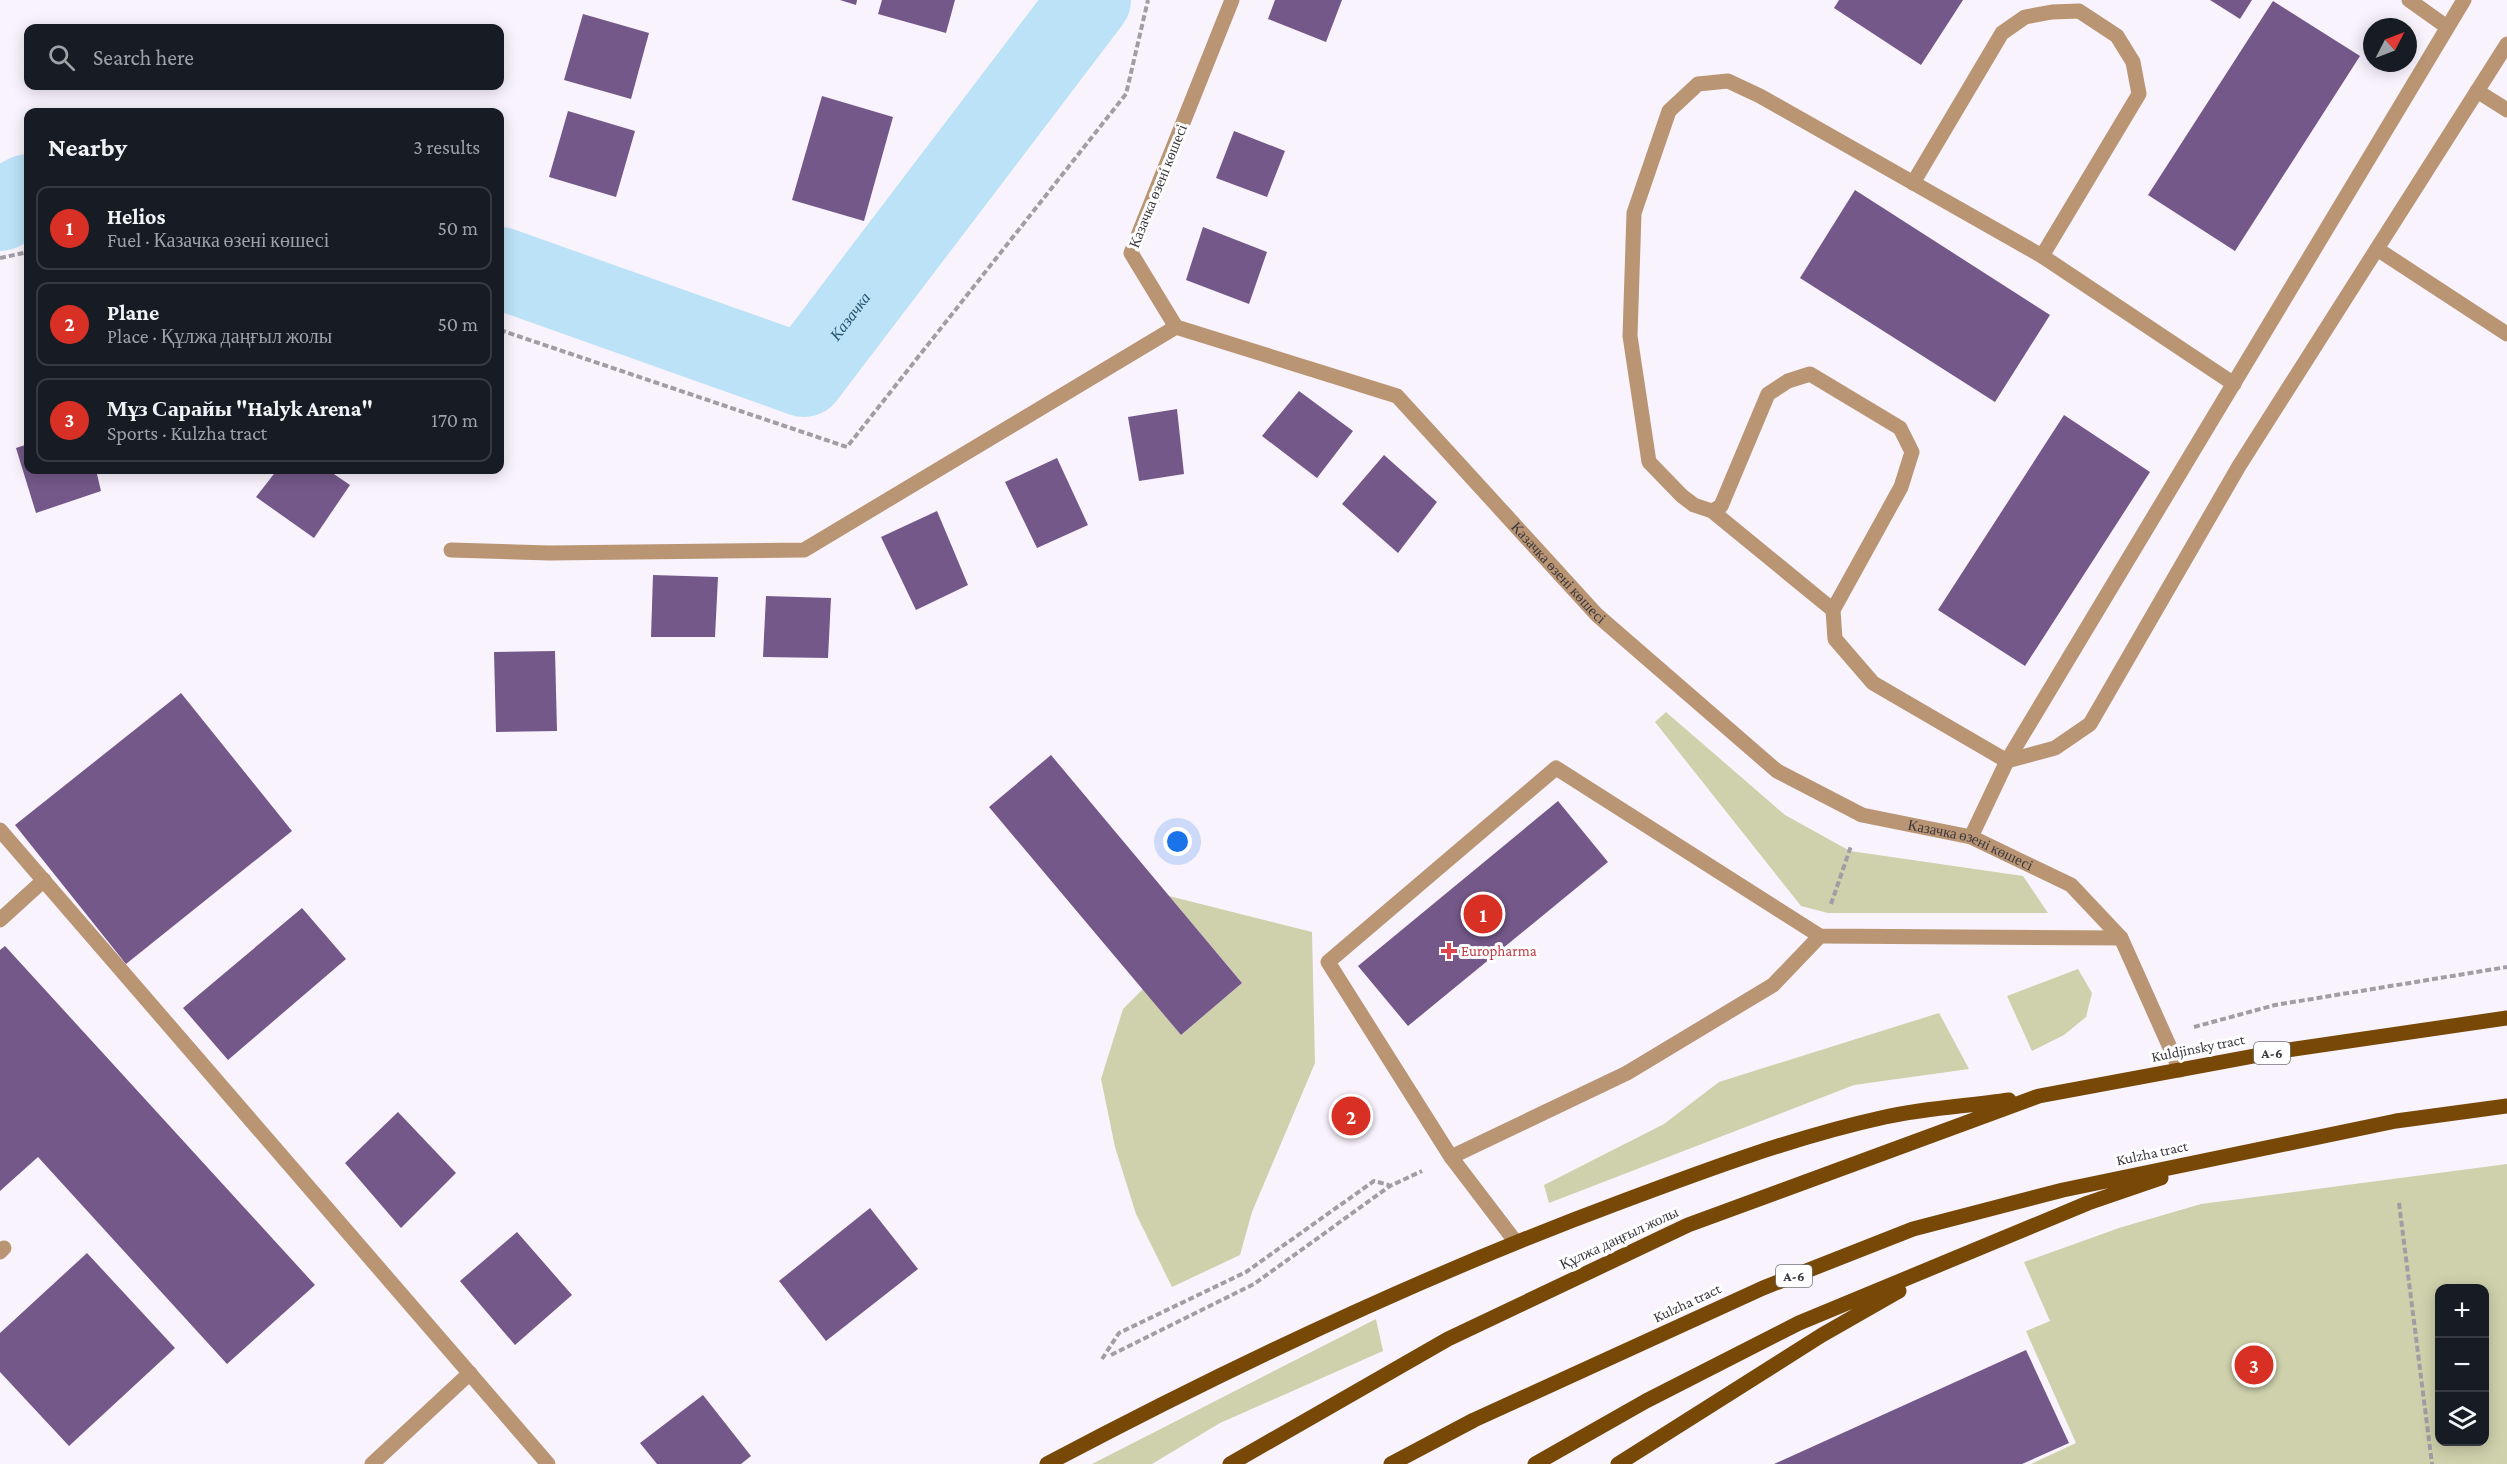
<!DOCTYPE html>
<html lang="en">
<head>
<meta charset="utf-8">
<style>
	:root { --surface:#171b24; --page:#242831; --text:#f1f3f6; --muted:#9ea1a6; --line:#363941; --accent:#d93025 }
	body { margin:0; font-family:"Crimson Pro",serif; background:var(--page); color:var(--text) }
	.controls { position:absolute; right:18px; bottom:18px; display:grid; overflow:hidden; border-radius:12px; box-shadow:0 3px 15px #0003 }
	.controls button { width:54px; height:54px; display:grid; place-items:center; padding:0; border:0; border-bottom:2px solid var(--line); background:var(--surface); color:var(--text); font:30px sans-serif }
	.compass { position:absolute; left:2363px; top:18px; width:54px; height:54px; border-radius:50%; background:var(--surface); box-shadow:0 3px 15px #0003; rotate:48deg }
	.you { position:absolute; left:1178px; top:842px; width:21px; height:21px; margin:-15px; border:4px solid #fff; border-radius:50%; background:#1a73e8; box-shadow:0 0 0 9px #1a73e833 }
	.badge { display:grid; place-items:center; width:39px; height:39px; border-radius:50%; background:var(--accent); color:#fff; font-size:20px; font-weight:700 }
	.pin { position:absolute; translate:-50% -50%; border:3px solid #fff; box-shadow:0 2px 6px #0006 }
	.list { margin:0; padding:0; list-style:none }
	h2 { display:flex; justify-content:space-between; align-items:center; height:78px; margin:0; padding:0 24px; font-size:26px }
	h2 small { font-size:20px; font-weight:400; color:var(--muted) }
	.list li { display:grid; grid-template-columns:39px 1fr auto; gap:18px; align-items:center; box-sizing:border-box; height:84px; margin:0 12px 12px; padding:0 12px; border:2px solid var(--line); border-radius:12px }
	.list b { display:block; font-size:22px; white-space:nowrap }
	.list p { margin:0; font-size:20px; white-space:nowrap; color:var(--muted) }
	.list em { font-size:20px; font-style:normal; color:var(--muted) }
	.icon { flex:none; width:33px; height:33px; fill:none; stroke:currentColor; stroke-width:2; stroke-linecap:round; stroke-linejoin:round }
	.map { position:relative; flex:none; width:2507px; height:1464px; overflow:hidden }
	.search { position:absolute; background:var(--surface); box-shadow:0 3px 15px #0003; left:24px; top:24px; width:480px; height:66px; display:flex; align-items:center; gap:15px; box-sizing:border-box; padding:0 21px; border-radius:12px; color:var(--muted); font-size:22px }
	.panel { position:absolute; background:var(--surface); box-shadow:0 3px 15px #0003; left:24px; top:108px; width:480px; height:366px; border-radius:12px }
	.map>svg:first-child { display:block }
	.green { fill:#ced1ab; fill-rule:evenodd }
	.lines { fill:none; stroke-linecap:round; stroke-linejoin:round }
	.river { stroke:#bce2f7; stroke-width:82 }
	.building { fill:#745889 }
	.path { stroke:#a29ca5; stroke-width:4; stroke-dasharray:6 3; stroke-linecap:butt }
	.minor { stroke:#b99573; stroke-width:15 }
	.major { stroke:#784807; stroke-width:15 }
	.health-dot { fill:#e0444e; stroke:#fff; stroke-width:2 }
	.labels { text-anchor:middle; stroke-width:6; stroke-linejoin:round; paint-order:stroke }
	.shield { fill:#fff; stroke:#767479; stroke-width:1.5 }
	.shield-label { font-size:14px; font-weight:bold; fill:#3c383f }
	.street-label { font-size:15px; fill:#3c383f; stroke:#fff }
	.health-label { font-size:15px; fill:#be3a42; stroke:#fff; text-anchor:start }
	.water-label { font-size:16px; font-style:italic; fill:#22546d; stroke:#fff }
</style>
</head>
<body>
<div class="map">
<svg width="2507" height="1464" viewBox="0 0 2507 1464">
	<rect width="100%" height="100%" fill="#f9f3fd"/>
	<path class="green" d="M1666,712L1785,815L1850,851L2023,876L2048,913H1828L1801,906L1655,722Z
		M1169,896L1312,932L1315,1063L1252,1212L1240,1255L1172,1287L1136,1214L1115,1147L1101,1079L1123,1009L1143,989L1181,1035L1242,983Z
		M2078,969L2092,993L2086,1017L2064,1035L2032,1051L2007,996Z
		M1939,1013L1969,1069L1854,1085L1549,1203L1544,1185L1664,1124L1719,1082Z
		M2507,1164V1464H2031L2076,1443L2026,1331L2050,1321L2024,1262L2119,1228L2201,1204ZM2440,1288H2484V1442H2440Z
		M1376,1319L1383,1351L1220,1423L1152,1464H1092Z"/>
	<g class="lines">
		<g class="river">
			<path d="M0,210L28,195"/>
			<path id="s1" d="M500,268L804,376L1090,0"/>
		</g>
	</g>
	<path class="building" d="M840,0H857L856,5Z
		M882,0H955L946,33L878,14Z
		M1275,0H1342L1326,42L1268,19Z
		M1839,0H1963L1921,65L1834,8Z
		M2210,0H2252L2240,19Z
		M2273,1L2360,56L2235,251L2148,195Z
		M583,14L649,33L631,99L564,80Z
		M822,96L893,117L864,221L792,200Z
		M568,111L635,131L616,197L549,177Z
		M1234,131L1285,151L1267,197L1216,178Z
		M1855,190L2050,315L1995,402L1800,278Z
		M1203,227L1267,252L1249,304L1186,280Z
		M1299,391L1353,431L1317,478L1262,436Z
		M1177,409L1184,474L1139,481L1128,417Z
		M2064,415L2150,472L2025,666L1938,610Z
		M28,444V470H96L101,491L36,513L16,448Z
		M1384,455L1437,502L1398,553L1342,504Z
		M1057,458L1088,525L1037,548L1005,482Z
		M277,470H328L350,485L314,538L256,497Z
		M937,511L968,585L916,610L881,537Z
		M653,575L718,577L715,637H651Z
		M766,596L831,598L828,658L763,657Z
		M555,651L557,731L496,732L494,652Z
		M181,693L292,831L126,964L15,825Z
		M1051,755L1242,983L1181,1035L989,807Z
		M1558,801L1608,862L1408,1026L1358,966Z
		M302,908L346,959L228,1060L183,1008Z
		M5,946L315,1285L227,1364L38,1157L0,1191V950Z
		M398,1112L456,1173L401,1228L345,1163Z
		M870,1208L918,1269L826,1341L779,1281Z
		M517,1232L572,1295L515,1345L460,1281Z
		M87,1253L175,1348L69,1446L0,1372V1333Z
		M2026,1350L2069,1443L2022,1464H1774Z
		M703,1395L751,1456L741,1464H657L640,1443Z"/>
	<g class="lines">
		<path class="path" d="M0,258L28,252
			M500,330L847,447L1126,94L1148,0
			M1831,904L1851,846
			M2194,1027L2275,1005L2507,967
			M2399,1203L2432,1464
			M1111,1355L1254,1284L1390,1186L1422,1171
			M1102,1359L1119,1333L1246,1272L1374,1181L1389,1185"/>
		<g class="minor">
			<path id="s2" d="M1232,0L1131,253L1176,327L1397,396L1597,615L1777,771L1862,815L1971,837L2071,885L2121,938L2180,1070"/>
			<path d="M2409,0L2447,27"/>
			<path d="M2477,91L2507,110"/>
			<path d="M1913,183L2002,33L2025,17L2052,12L2079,11L2117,36L2133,62L2139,94L2042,256"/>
			<path d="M2377,249L2507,334"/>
			<path d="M2234,384L2042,256L1760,96L1728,81L1698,84L1669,111L1634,213L1630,336L1649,462L1682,496L1694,505L1712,511L1721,506L1768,394L1788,381L1810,374L1900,428L1912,452L1901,487L1833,610L1835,639L1873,683L2007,761L2055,748L2090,724L2239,466L2507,44"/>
			<path d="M1712,511L1833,610"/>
			<path d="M451,550L549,553L804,550L1176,327"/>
			<path d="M0,830L548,1464"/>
			<path d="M1971,837L2007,761L2464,0"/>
			<path d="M0,920L44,880"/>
			<path d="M1451,1157L1627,1073L1773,985L1820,936"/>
			<path d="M1515,1241L1451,1157L1328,962L1556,768L1820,936L2121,938"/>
			<path d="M0,1252L4,1248"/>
			<path d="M372,1464L470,1373"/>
		</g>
		<path class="major" d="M1047,1464C1232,1366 1422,1276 1618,1203C1706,1170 1794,1137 1885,1117C1926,1108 1968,1106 2009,1100
			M1230,1464L1448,1339L1688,1225L2039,1096L2281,1051L2507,1018
			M1391,1464L1474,1420L1763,1288L1913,1229L2063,1190L2396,1121L2507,1106
			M1535,1464L1646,1401L1799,1323L2088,1203L2161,1178
			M1618,1464L1822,1335L1899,1291"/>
	</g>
	<path class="health-dot" d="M1446 942h6v6h6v6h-6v6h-6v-6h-6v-6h6z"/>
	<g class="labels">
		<g class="shield">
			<rect x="2254" y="1042" width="36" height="22" rx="4.5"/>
			<rect x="1776" y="1265" width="36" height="22" rx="4.5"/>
		</g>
		<g class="shield-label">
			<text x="2272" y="1058">A-6</text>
			<text x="1794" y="1281">A-6</text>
		</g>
		<g class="street-label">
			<text transform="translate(1158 186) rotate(-68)" y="5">Казачка өзені көшесі</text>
			<text dy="5" stroke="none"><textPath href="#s2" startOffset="830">Казачка өзені көшесі</textPath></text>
			<text dy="5" stroke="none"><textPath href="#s2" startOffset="1334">Казачка өзені көшесі</textPath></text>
			<text transform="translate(2198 1048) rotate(-11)" y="5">Kuldjinsky tract</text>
			<text transform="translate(2152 1153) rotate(-12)" y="5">Kulzha tract</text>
			<text transform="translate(1619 1238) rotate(-25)" y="5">Құлжа даңғыл жолы</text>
			<text transform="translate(1687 1303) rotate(-25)" y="5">Kulzha tract</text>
		</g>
		<g class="health-label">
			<text x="1461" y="956">Europharma</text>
		</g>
		<g class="water-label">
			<text dy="6" stroke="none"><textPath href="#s1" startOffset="398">Казачка</textPath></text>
		</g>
	</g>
</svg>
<div class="controls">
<button>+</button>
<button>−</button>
<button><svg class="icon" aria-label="layers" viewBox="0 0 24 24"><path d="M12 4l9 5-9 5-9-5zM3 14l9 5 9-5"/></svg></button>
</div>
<svg class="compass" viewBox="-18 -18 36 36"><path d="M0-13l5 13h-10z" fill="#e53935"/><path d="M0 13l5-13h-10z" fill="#9ea1a6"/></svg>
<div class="you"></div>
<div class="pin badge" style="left:1483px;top:914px">1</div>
<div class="pin badge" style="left:1351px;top:1116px">2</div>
<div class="pin badge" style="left:2254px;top:1365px">3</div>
<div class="search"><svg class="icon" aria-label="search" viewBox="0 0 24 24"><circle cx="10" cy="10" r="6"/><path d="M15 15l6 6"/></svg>Search here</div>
<section class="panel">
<h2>Nearby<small>3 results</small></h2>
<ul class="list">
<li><span class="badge">1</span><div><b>Helios</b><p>Fuel · Казачка өзені көшесі</p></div><em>50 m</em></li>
<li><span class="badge">2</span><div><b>Plane</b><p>Place · Құлжа даңғыл жолы</p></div><em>50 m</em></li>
<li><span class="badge">3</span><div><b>Мұз Сарайы &quot;Halyk Arena&quot;</b><p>Sports · Kulzha tract</p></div><em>170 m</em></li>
</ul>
</section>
</div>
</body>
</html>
